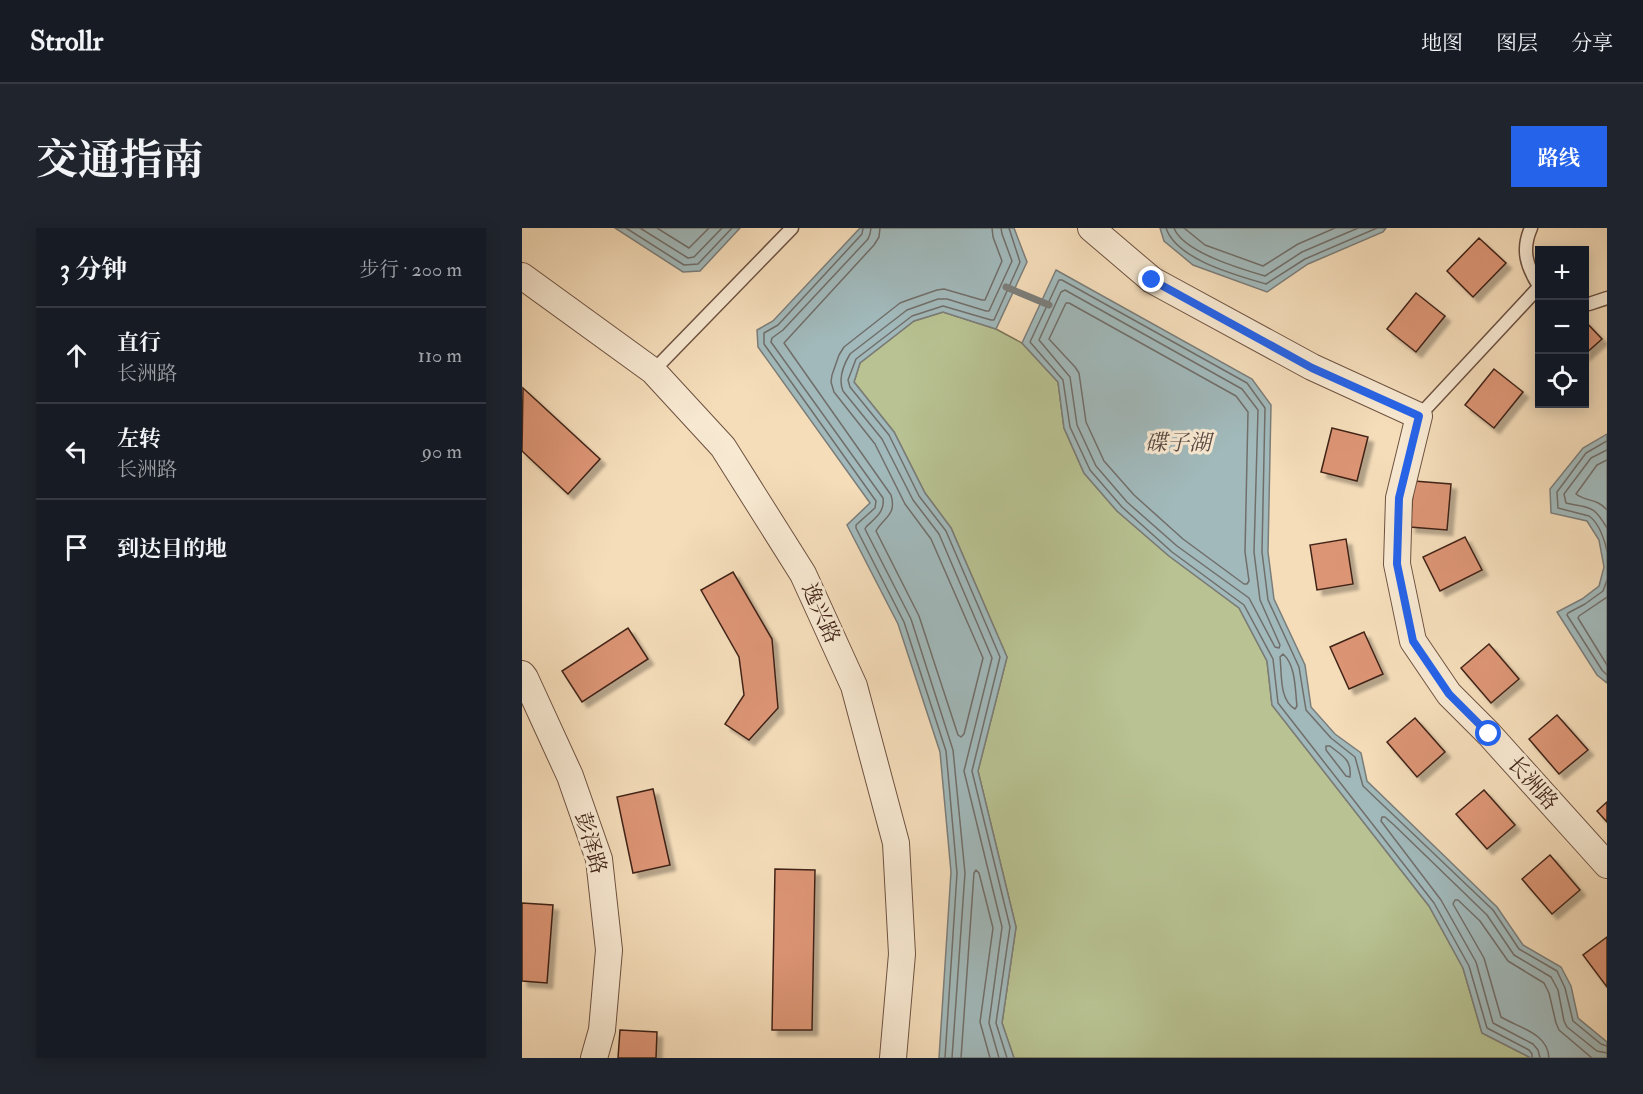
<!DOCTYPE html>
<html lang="zh">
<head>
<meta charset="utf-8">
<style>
	:root { --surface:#171b24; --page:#20242c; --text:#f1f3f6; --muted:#9ea1a6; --line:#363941; --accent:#2563eb }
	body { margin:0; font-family:"IM FELL Double Pica","Noto Serif SC",serif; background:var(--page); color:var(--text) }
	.controls { position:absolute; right:18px; top:18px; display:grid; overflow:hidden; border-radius:0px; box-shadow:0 3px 15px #0003 }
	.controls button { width:54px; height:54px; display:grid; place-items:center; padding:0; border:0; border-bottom:2px solid var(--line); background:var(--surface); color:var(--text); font:30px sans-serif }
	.stop { position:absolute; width:18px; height:18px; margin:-14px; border:4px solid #2563eb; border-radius:50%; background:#fff }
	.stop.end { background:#2563eb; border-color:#fff; box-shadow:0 2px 6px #0008 }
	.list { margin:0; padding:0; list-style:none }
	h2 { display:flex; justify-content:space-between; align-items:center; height:78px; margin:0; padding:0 24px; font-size:26px }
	h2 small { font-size:20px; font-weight:400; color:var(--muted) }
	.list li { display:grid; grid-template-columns:39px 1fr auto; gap:18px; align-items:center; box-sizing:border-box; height:96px; padding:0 24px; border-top:2px solid var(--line) }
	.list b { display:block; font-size:22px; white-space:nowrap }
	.list p { margin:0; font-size:20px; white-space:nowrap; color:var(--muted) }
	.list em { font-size:20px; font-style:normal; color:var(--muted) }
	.icon { flex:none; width:33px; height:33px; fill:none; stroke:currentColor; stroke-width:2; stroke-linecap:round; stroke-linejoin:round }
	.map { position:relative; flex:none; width:1085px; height:830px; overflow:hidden; border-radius:0px }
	header { display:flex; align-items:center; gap:36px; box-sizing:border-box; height:84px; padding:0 30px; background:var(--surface); border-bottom:2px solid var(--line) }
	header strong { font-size:28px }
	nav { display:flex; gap:33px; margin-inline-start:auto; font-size:21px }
	.intro { display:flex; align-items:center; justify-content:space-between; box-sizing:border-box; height:144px; padding:0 36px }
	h1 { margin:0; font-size:42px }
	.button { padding:15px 27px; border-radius:0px; background:var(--accent); color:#fff; font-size:21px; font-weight:700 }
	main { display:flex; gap:36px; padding:0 36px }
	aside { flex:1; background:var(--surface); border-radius:0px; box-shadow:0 3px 15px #0003 }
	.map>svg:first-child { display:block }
	.green { fill:#b8c292; stroke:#7c7356; stroke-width:1.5 }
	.water { fill:#a1b9bb; stroke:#7b7d7a; stroke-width:1.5 }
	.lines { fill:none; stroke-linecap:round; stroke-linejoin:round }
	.shore { stroke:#716e6a; stroke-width:1.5 }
	.stream { stroke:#7b7d7a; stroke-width:7 }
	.building { fill:#dc9575; stroke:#412419; stroke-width:1.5; filter:url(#shadow) }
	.service-casing { stroke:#6e5241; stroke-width:15 }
	.minor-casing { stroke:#6e5241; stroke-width:28 }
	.service { stroke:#f8e9d2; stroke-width:12 }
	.minor { stroke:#f8e9d2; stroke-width:26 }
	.route { stroke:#2563eb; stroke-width:8 }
	.labels { text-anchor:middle; stroke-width:6; stroke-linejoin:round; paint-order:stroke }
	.street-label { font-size:21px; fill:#412419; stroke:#f8e9d2 }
	.water-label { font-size:22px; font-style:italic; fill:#594942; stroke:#f8e9d2 }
</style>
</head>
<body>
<header>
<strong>Strollr</strong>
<nav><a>地图</a><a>图层</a><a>分享</a></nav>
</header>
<div class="intro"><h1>交通指南</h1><a class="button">路线</a></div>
<main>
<aside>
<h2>3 分钟<small>步行 · 200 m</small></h2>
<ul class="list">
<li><svg class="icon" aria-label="ahead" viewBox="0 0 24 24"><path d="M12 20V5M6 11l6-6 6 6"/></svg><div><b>直行</b><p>长洲路</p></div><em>110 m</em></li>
<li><svg class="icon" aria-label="left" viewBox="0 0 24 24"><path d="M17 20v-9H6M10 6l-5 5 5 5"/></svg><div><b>左转</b><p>长洲路</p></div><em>90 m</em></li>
<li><svg class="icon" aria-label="arrive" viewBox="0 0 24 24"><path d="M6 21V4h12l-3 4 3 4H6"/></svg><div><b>到达目的地</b></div></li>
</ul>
</aside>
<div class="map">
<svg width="1085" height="830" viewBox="0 0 1085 830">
	<defs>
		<filter id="shadow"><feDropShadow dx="5.5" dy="5.5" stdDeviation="1.5" flood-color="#0004"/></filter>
	</defs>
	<rect width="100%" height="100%" fill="#f5ddba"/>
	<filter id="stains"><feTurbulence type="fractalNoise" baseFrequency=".00333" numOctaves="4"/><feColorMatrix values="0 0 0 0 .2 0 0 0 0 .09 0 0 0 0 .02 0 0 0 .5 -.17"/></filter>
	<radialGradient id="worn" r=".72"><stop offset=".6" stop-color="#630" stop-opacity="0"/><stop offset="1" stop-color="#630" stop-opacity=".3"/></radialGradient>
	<path class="green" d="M421,84L474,101L500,115L536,154L542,200L562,245L595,283L647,328L717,380L745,433L750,477L907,678L941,740L960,805L1009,830H492L480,795L494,699L456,543L485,429L429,300L403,265L372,204L332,154L338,135L392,93Z"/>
	<path class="water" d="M93,0H218L178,43L161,44Z
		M338,0H492L505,34L474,101L421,84L392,93L338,135L332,154L372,204L403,265L429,300L485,429L456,543L494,699L480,795L492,830H417L429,644L418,524L376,396L325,297L348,275L236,119L235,102L251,93Z
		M638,0H864L861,4L786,36L745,64L671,37L642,13Z
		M534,42L730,151L749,177L746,324L752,371L783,437L789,479L813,506L839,525L845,553L975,679L1001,717L1039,739L1049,758L1056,790L1085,814V830H1009L960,805L941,740L907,678L750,477L745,433L717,380L647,328L595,283L562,245L542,200L536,154L500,115Z
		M1085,206V455L1075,447L1035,384L1060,371L1077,358L1082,339L1077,312L1065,293L1029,285L1028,261L1061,220Z"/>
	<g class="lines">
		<path class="shore" d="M104,0L162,37L176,36L210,0
			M118,0L166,30L172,29L200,0
			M135,0L167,20L187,0
			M341,0L340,6L256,97L242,105V116L354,273L353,280L334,297V300L382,394L424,523L435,645L423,830
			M349,0L348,6L346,11L261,102L250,110L249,114L361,270C363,284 353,290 344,299L343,301L389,391L431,522L443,645L430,830
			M358,0L357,9L352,17L262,115L369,267C375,287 362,289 354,303L397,388L436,507L439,509L442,506L461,430L409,311L383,276L353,216L312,164L309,154L310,147L317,127L322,119L378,75L386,72L415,62L422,61L460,72H463L480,33L471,9L470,0
			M644,0C655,32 714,47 744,56L783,31L855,0
			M652,0C661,24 719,41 743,48L780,24L836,0
			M662,0L683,17L741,38L776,16L813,0
			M543,62L720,161L736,182L732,324L738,372L758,417L757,420L753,419L727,370L655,318L605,274L574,238L555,197L548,149L517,112L539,64Z
			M544,75H547L714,168L726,184L723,324L727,353L725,356H722L661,311L612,267L582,233L564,194L557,145L553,139L527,111Z
			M1085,213L1064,225L1035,264L1036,280L1067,288C1077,295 1082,310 1085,323
			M1085,222L1069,230L1042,266L1044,275C1069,281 1071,276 1085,300
			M1085,232L1075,237L1054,266C1064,274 1075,270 1085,282
			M1085,352L1081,363L1063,376L1046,385L1045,387L1080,442L1085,447
			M1085,369L1057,388L1056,390L1085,437
			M761,426C774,437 773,462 775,478L773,481C757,472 760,446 758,429Z
			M804,518H808C820,528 830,531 828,549L824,548L804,522Z
			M439,830L452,645L454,642L457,645L471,700L458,794L468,830
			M477,830L467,795L480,699L442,543L470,430L417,306L391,272L360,211L321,163C316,151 322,136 328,126L385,82L416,71H425L464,83H467L490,33L480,6L479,0
			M485,830L474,795L488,699L450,543L478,429L424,303L397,268L367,207L328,159L326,152L334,131L390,88L421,78L469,92H472L498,34L487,0
			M1010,830V826L1007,822L965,800L947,738L912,675L756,475L751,431L722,377L650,324L600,279L568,242L548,199L541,152L508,114L537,52H540L725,155L743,180L740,324L746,372L777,439L784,482L809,510L833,529L841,558L971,682L997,721L1035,743L1043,760L1051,793L1079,816L1085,818
			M1018,830L1016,822L1011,816L971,795L954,734L919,672L859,593L860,589H863L872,597L965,687L992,727L1029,749L1036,762L1042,793L1045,799L1075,823L1085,825
			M1027,830C1026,805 997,800 979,789L962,730L931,676L933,672H936L958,693L986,733L1022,755L1027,765L1034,795L1037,802L1070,830"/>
		<path class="stream" d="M484,59L527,77"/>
	</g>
	<path class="building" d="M957,10L984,35L951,69L925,43Z
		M894,65L923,88L894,124L865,101Z
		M1062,92L1080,111L1062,127Z
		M972,141L1001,164L972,200L943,177Z
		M1,160L78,231L46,266L0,223Z
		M810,200L846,209L835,253L799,244Z
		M892,253L929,256L925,302L888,299Z
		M943,309L960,342L918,363L901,329Z
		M824,311L831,356L795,362L788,317Z
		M211,344L250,411L256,480L227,512L203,496L222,467L217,429L179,362Z
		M106,400L126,431L60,474L40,443Z
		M842,404L861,446L827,461L808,419Z
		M967,416L997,451L969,475L939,440Z
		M1035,487L1066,522L1037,546L1007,511Z
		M893,490L923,524L895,549L865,514Z
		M131,561L148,637L111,645L95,569Z
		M962,562L993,597L965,621L934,586Z
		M1085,574V594L1075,583Z
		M1028,627L1058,662L1030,686L1000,651Z
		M253,641L293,642L290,802H250Z
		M0,675L31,677L25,755L0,753Z
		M1085,709V759L1061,727Z
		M98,802L135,804L134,830H96Z"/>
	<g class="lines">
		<defs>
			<path id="service" d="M1009,0C999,22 1005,39 1017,58
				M1062,76H1067L1085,70
				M131,143L270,0
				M897,188L1017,59"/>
			<path id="minor" d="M569,0L630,52L790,139L897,188L877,270L875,336L891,413L927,466L967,506L1085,637
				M0,48L131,143L201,219L281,346L332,458L374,615L380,726L371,830
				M0,446L3,450L48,548L77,631L87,722L80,802L72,830"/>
		</defs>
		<use href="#service" class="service-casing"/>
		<use href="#minor" class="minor-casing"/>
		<use href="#service" class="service"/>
		<use href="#minor" class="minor"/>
	</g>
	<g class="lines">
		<path class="route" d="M630,52L790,140L897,188L877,270L875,336L891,413L927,466L967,506"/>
	</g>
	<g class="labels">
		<g class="street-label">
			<text transform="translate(299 385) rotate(66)" y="7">逸兴路</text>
			<text transform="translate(1011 555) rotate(48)" y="7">长洲路</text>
			<text transform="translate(69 615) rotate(74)" y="7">彭泽路</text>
		</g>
		<g class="water-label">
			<text x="656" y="222">碟子湖</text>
		</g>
	</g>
	<rect width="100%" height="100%" filter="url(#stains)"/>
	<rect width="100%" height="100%" fill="url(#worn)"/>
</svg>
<div class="controls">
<button>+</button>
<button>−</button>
<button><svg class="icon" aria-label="locate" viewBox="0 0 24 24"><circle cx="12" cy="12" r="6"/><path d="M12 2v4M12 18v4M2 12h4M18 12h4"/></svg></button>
</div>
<div class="stop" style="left:967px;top:506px"></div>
<div class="stop end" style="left:630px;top:52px"></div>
</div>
</main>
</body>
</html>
